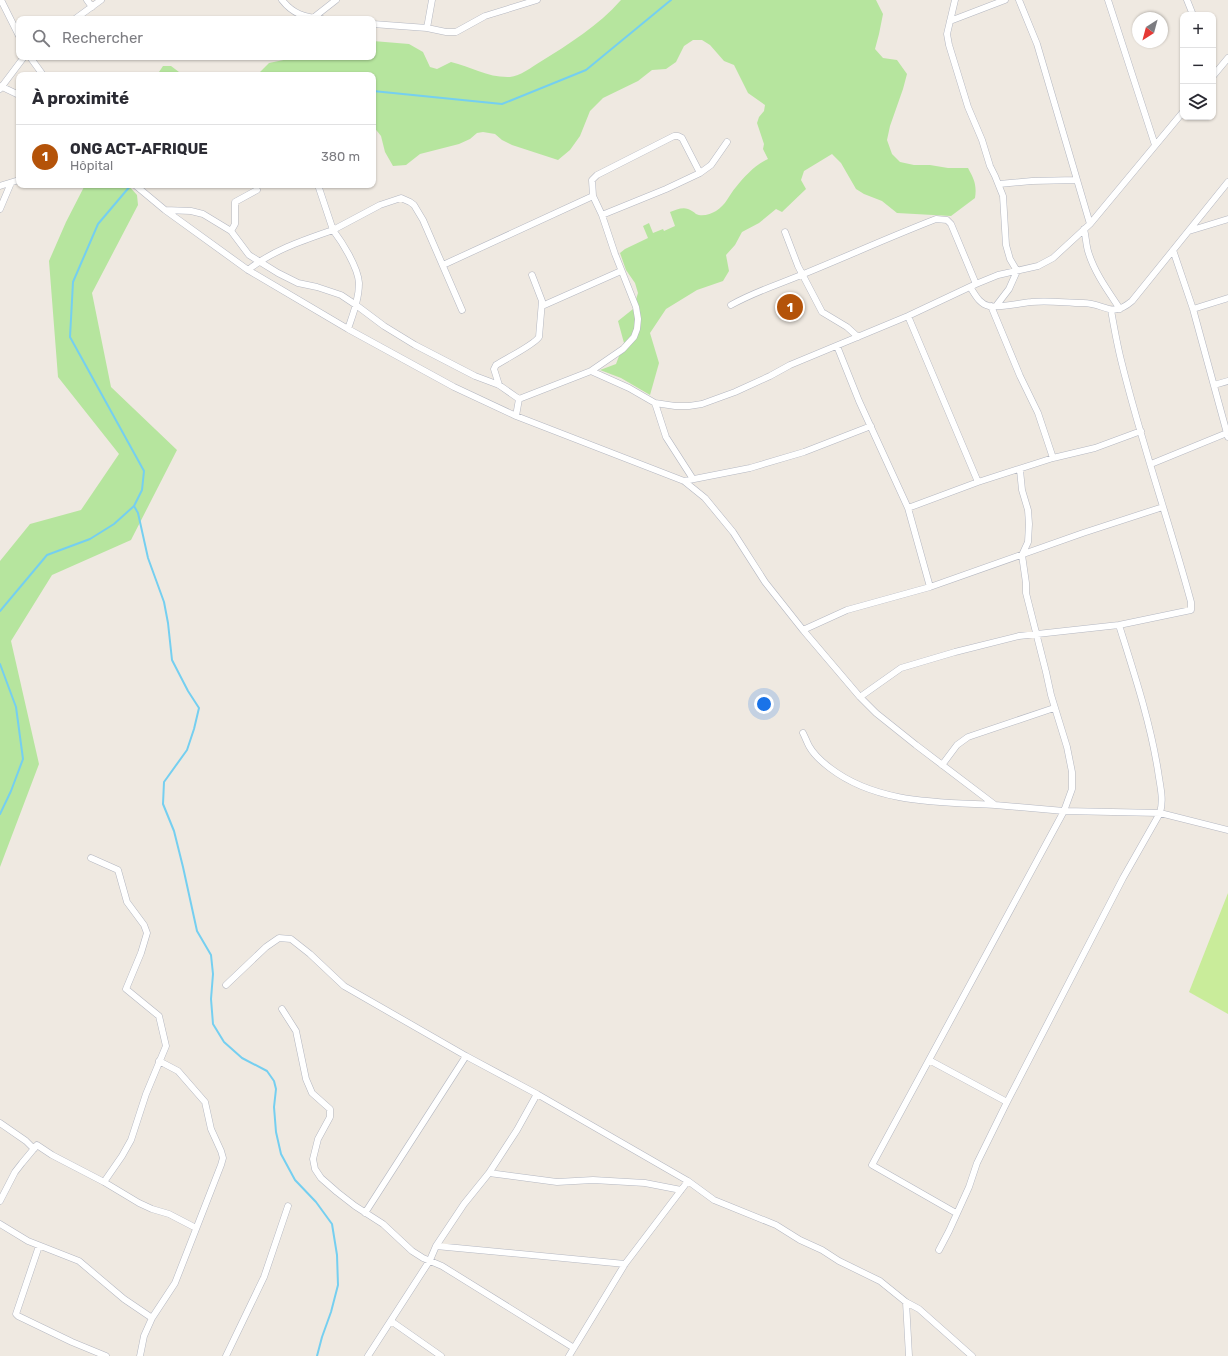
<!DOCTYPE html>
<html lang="fr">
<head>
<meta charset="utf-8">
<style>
	:root { --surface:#fff; --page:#f7f7f7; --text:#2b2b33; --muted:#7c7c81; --line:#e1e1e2; --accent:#b45309 }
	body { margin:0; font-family:Rubik,sans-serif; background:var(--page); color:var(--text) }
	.controls { position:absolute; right:12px; top:12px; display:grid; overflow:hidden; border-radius:8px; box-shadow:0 1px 3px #0004 }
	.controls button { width:36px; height:36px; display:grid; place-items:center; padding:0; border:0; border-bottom:1px solid var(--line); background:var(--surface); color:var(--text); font:20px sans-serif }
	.compass { position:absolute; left:1132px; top:12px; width:36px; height:36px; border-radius:50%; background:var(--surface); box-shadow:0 1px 3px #0004; rotate:216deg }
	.you { position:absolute; left:764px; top:704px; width:14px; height:14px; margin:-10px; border:3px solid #fff; border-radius:50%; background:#1a73e8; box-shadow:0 0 0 6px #1a73e833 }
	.badge { display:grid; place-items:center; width:26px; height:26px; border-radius:50%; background:var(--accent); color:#fff; font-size:13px; font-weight:700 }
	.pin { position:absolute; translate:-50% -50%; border:2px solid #fff; box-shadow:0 1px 4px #0006 }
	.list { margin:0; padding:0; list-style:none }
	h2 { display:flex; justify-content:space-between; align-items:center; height:52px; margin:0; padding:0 16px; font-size:17px }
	h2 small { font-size:13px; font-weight:400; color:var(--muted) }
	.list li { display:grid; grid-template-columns:26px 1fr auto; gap:12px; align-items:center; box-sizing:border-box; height:64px; padding:0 16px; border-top:1px solid var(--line) }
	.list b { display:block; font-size:15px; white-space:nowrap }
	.list p { margin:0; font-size:13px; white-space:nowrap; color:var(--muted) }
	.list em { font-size:13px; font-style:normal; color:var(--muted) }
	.icon { flex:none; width:22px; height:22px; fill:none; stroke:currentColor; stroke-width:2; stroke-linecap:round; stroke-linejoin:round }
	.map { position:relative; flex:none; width:1228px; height:1356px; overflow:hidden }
	.search { position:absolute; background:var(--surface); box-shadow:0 1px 3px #0004; left:16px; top:16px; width:360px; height:44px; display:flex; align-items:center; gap:10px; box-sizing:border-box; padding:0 14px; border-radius:8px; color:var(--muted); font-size:15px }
	.panel { position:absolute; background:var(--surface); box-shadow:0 1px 3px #0004; left:16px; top:72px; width:360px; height:116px; border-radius:8px }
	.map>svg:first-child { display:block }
	.green { fill:#b6e59e }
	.pitch { fill:#c9ec9a }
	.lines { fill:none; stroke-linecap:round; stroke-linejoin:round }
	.stream { stroke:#75cff0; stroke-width:2 }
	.minor-casing { stroke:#b4b7c1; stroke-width:7 }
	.minor { stroke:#fff; stroke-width:6 }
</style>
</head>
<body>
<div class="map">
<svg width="1228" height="1356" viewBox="0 0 1228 1356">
	<rect width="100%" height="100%" fill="#efe9e1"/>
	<path class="green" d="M621,0H876L883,14L879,34L875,49L883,58L897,60L907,74L903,89L890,126L887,140L892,154L900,162L914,165H930L948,168H968C974,179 977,185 975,198L951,216L897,213L882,201L864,194L856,189L841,163L832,154L804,171L801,180L806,189L782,212L776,209L759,223L742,232L735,245L726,255L729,271L723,281L697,290L666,309L650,333L659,363L650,395L621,378L600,370L616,364L624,343L618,321L633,309L638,293L635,283L626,270L620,253L625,249L648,238L643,226L649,223L653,233L663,229L664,231L675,226L670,212C676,210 682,207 688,209C691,210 694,212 696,214C702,217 711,214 716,211C726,205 729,195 736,187C745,176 755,165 768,159L763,149L764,144L757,123L759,117L764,111L765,105L748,93L734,65L724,61L710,45L702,40H693L684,46L676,62L666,69L652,70L638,81L603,98L590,111L580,136L570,150L558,160L512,145L502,140L495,134L483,132L477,133L470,139L459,144L420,154L406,165L393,166L385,152L381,136L373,126V75H257L269,63L298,57H373V41L409,44L423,52L430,67L437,69L451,62C471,67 489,78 510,77C520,76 532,67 540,62C569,44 598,26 621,0Z
		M163,66H171L183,75H157Z
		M85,185H128L137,195L138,205L92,293L111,387L177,450L131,540L52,575L11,641L39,764L0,867V561L30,524L81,510L119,454L58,377L49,261L66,222Z"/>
	<path class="pitch" d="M1228,893V1014L1189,992Z"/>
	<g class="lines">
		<path class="stream" d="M373,91L502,104L586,70L671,0
			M134,506L138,513L148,558L164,602L168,623L172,660L188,691L199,708L194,729L187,750L164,782L163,804L174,831L183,867L197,931L211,955L213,974L211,999L213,1024L224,1042L242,1058L267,1071L274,1081L276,1089L274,1107L276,1132L281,1154L295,1180L316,1202L332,1224L337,1255L338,1285L331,1312L322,1337L317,1356
			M0,611L47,555L90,539L114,524L134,506L142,490L144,471L70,337L73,282L98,224L131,185
			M0,664L16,707L23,759L11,791L0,814"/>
		<defs>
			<path id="minor" d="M1,0L19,36
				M87,0L92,7
				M282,0C293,14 304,17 322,19
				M955,0L947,34L949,45L968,107L982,140L990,166L995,176L1003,196L1006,245L1010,259L1017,271L1009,289L996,306
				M1019,0L1037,44L1090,224
				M1108,0L1155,145
				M1187,0L1193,15
				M313,18L336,0
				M75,19L101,0
				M950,21L1005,0
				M373,24L427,28L446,32H456L485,16L537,0
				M427,28L432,0
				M30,57L43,75
				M1213,76L1228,58
				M0,86L19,95
				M0,89L24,57
				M700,173L711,165L727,142
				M999,184L1032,181L1076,180
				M135,185L165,210L248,270L348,329L454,387L516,416L684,481L705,498L733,532L765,582L803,630L860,697L876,713L916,745L995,805L1064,811L1160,813L1228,830
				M318,185L333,230L380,205L401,198L410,202L414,205L423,220L462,310
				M0,186L19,180
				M0,209L11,183
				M165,210L191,211L203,214L231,231L249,255L278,273L298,283L317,287L341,295L356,305L384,326L415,345L475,376L499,385L519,399L591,371L629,388L655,403L675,406H689L702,404L735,392L770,376L790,365L908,316L976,284L951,224L947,220L936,219C892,236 850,255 806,273C780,284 756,291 731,305
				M1084,229C1086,237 1086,244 1088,251C1094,272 1108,291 1120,309
				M231,231L235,224V202L257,190
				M1189,231L1228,219
				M785,232L798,266L822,312L847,327L858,337
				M1173,250L1193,309L1228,437
				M443,265L593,196
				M248,270C273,250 304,240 333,230C342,242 358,267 359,283C359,299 353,314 348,329
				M976,284L998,275L1038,266L1053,258L1090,224L1183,112
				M970,287C975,294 979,304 989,306C1001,308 1019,303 1031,302C1049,300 1066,303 1083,303C1105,303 1111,319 1132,301L1228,182
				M542,306L621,271
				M991,306L1020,376L1038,413L1053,458
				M1193,309L1228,298
				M908,316L978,482
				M837,346L859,401L908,508L930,587
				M591,371L623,349L634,337L637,329L638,319L636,307L615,254L602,215L593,196L592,180L597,175L674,136H678L682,138L700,173L666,189L602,215
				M499,385L494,369L496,365C505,359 534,345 539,337L542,301L532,275
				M1214,385L1228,381
				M655,403L666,437L693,479
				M516,416L519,399
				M1151,464L1227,433
				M684,481L750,468L804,452L871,426
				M908,508L978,482L1053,458L1095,448L1141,431
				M803,630L847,610L930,587L1083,533L1163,507
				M860,697L901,668L955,652L1019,636L1119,625L1191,610V602C1169,521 1141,442 1121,360C1117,344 1114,327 1111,310
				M803,733C805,737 807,742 809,746C814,755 822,762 830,768C877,804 939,802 995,805
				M942,765L957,745L968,737L1054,708
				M91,858L118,870L127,902L144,925L147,933L141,953L126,989L159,1016L166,1046L146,1094L131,1140L122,1156L104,1182
				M226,985L266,947L279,938L291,939L310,954L344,986L466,1056L537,1094
				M282,1009L296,1031L306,1079L312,1093L330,1109V1117L318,1139L313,1159L315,1169L321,1178L337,1192L355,1206L383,1224L412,1251L423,1258L442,1266L574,1348
				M929,1060L1007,1102
				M0,1123L26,1141L34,1149
				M489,1173L517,1130L537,1094L688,1181L714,1200L776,1225L800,1240L822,1250L839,1261L880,1281L906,1302L919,1309L972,1356
				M0,1201L15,1172L22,1163L37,1145L52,1155L104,1182L139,1203L152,1209L169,1214L196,1228
				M365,1213L466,1056
				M956,1213L872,1165L1064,811L1072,789V772L1067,747L1051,695L1046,672L1026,593V583L1022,555L1028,542L1029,524L1028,510L1022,490L1020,470
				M0,1224L28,1241L79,1261L124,1299L152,1318
				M39,1246L16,1314L18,1316L72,1342L106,1356
				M436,1246L464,1204L489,1173L557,1182L593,1180L645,1183L681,1190
				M939,1250L949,1231L969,1187L977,1163L1007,1102L1123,878L1160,813C1164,799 1160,786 1158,771C1150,721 1134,673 1119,625
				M906,1302L909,1356
				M391,1321L441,1356
				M140,1356L144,1336L152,1318L175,1283L221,1165L223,1158L221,1151L211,1129L205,1102L178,1071L159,1061
				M226,1356L264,1277L288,1206
				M368,1356L430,1260L436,1246L625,1264
				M569,1356L625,1264L688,1181"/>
		</defs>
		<use href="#minor" class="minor-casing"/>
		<use href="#minor" class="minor"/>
	</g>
</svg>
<div class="controls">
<button>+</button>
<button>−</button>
<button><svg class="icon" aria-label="layers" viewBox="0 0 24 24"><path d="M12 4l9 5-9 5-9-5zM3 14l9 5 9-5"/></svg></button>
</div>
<svg class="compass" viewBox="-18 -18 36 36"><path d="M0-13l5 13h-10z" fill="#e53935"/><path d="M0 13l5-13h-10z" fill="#7c7c81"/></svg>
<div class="you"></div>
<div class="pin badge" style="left:790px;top:307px">1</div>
<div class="search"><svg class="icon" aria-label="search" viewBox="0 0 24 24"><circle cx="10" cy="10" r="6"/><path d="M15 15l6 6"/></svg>Rechercher</div>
<section class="panel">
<h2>À proximité<small></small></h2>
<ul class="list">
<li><span class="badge">1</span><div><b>ONG ACT-AFRIQUE</b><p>Hôpital</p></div><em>380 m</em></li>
</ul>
</section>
</div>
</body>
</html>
